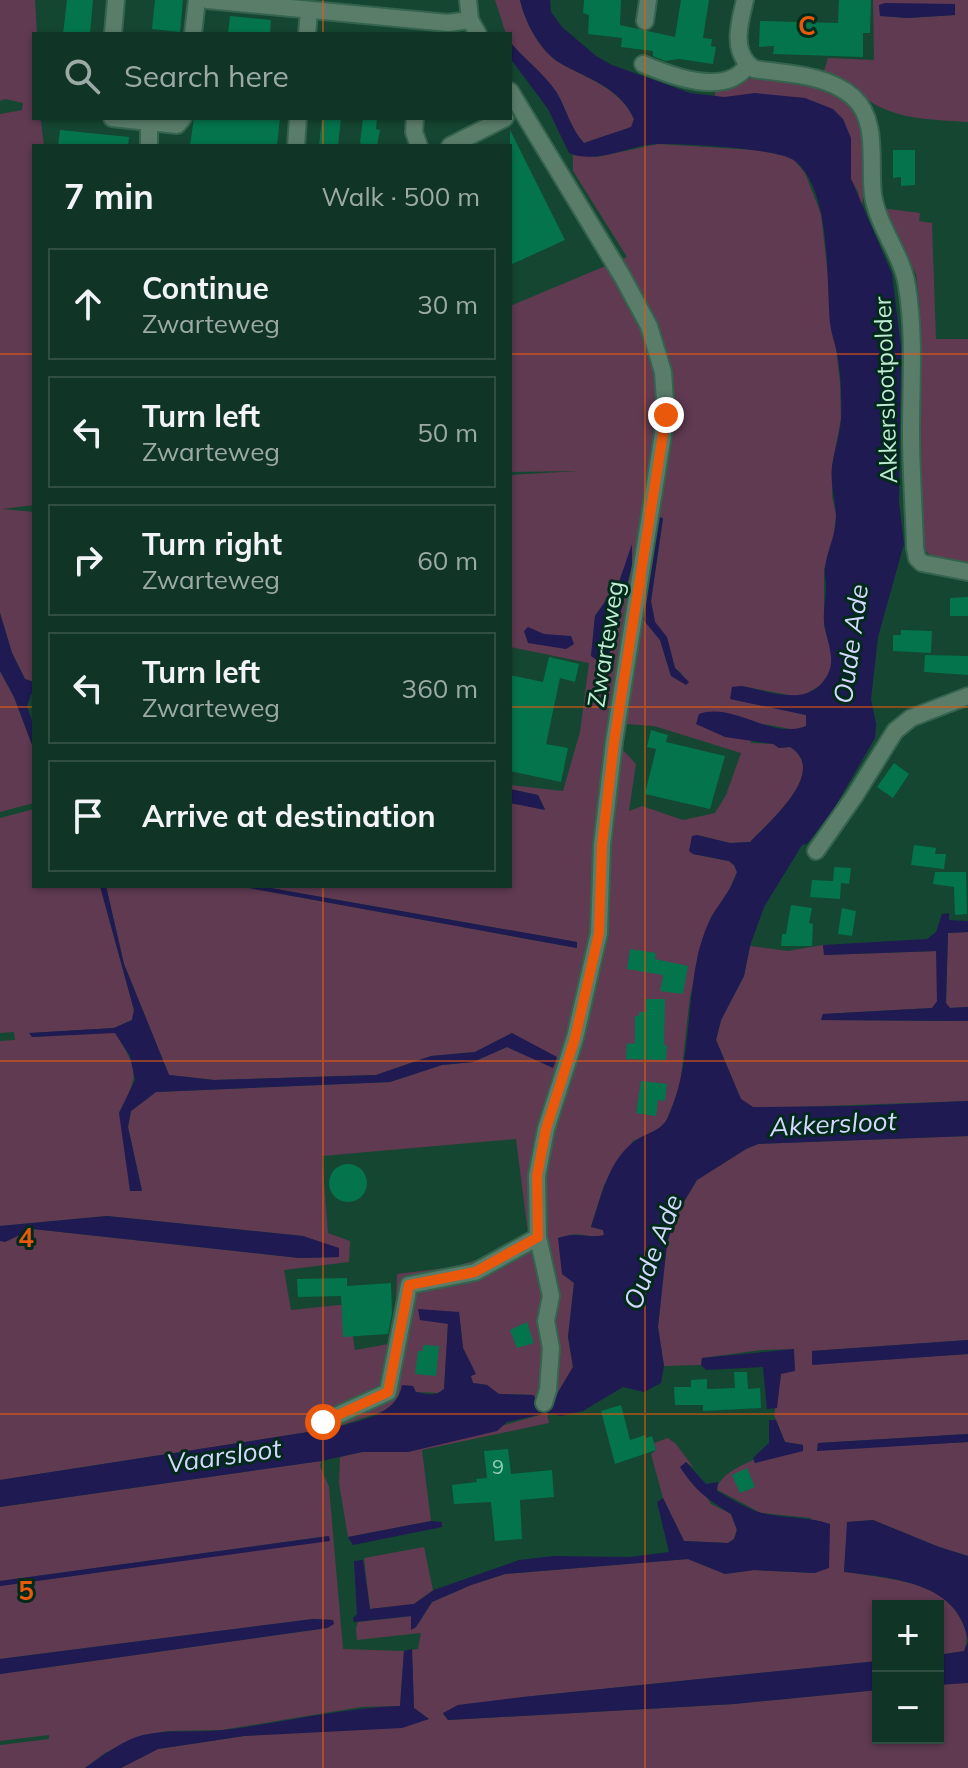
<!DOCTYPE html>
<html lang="en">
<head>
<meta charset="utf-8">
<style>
	:root { --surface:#103425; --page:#193c2d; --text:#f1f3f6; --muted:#9caaa7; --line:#304f42 }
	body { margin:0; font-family:Mulish,sans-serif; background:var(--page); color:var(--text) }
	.controls { position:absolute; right:24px; bottom:24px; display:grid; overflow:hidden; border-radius:0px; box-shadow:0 2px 6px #0004 }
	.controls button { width:72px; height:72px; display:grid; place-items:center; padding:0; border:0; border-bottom:2px solid var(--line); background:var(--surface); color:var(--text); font:40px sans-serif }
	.stop { position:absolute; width:24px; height:24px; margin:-18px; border:6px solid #ea580c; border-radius:50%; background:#fff }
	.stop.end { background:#ea580c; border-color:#fff; box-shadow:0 2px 8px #0008 }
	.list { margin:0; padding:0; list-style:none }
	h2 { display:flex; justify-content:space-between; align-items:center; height:104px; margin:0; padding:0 32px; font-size:34px }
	h2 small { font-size:26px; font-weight:400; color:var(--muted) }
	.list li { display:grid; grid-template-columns:52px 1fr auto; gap:24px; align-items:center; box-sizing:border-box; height:112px; margin:0 16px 16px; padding:0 16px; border:2px solid var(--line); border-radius:0px }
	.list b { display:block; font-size:30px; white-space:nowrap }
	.list p { margin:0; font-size:26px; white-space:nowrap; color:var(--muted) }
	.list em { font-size:26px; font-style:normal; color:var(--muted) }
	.icon { flex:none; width:44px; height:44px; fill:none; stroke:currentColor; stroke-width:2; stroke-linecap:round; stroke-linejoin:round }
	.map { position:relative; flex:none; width:968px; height:1768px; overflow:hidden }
	.search { position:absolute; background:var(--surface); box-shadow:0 2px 6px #0004; left:32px; top:32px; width:480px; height:88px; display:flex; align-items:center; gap:20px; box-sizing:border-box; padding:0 28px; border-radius:0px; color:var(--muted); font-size:30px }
	.panel { position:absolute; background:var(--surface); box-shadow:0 2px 6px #0004; left:32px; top:144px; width:480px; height:744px; border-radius:0px }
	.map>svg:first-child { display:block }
	.green { fill:#5f3a51; fill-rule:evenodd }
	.water { fill:#1f1a52 }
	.building { fill:#04744d }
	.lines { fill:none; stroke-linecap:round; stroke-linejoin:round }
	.street-casing { stroke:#34644e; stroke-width:20 }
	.street { stroke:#5a7d6a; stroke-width:16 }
	.route { stroke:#ea580c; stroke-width:10 }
	.grid { fill:none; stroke:#e8590c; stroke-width:2; stroke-opacity:0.55 }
	.labels { text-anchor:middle; stroke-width:6; stroke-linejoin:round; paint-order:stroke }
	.number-label { font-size:20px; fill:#91cdb2 }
	.street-label { font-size:24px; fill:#c0ebd4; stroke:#022a1a }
	.water-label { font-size:26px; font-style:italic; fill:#d5d8fd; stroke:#022a1a }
	.grid-label { font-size:26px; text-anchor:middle; font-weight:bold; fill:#e8590c; stroke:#022a1a; stroke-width:6; stroke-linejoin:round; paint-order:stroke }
</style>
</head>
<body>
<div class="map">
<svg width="968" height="1768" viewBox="0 0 968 1768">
	<rect width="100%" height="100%" fill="#154631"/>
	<path class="green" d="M0,0H35L37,34H34V118L41,121L44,146H34V505L3,509L34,512V682L25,679L12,653L0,613V114L22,110L23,103L5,99L0,101Z
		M495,0H520C525,22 540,51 560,63C588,79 620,88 634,119L632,127L584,143C570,128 567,110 557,93C544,74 525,60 510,42V34H506Z
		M873,0H968V122C939,120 908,120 882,108C859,97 849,82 823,74L828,58L874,60ZM955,4V15L908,18L880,16L879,5Z
		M764,76L839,91L863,118L870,201L863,198L862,208L858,192L851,179L850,138L715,96V86Z
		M658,144L756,150L782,155L794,160L805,173L821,214L840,383L841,419L832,466V497L836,514L833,542L824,569V626L833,658L830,672L821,685L800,697L741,686L731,699L807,715L806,726L796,730L764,724L750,743L774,744L779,748L790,747C829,771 770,821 750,842L730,843L697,835L693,854L729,861L734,865L737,872L728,893L711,917L690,996L680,1085L667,1120L660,1129L633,1141L604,1185L591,1226L603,1230L605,1236C592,1238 582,1233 569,1235L574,1283L568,1337L573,1367L551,1404L542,1406L533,1395L498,1394L487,1385L473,1383L470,1376L475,1373L463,1348L459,1312L448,1323L444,1389L439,1393L416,1392L400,1398L386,1410L334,1428L0,1480V1241H6L33,1229L299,1258L339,1257L320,1243L303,1236L107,1216L0,1226V1041L15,1040L14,1032L0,1033V818L34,809V886H100L134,1010L132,1020L114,1028L30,1033L32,1037L115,1032C138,1071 140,1073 119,1113L142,1191L128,1127L131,1111L156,1092L390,1082L442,1065L473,1062L507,1047L553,1067L512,1033L475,1052L431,1056L376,1075L214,1080L169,1075L124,964L106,886H238L577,948V942L259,886H510V803L545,809L538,795L510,789V785L563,791L580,732L589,663L510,647V475L578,471L510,472V306L627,257L573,171V155L597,157ZM659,517L663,519L651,601L655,622L667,638L675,668L682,674L671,676L660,640L642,618ZM632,547V565L612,648L591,656L595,616L619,582ZM625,724L654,726L741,753L726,795L715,813L683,820L642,806L629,811L636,764L623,750ZM516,1139L528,1233L502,1252L453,1267L397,1274L394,1343L355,1350L348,1304L291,1310L284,1270L349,1262L350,1241L328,1233L322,1156Z
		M881,208L920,213L919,221L932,223L936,339H968V566C949,562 929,561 919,542L920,308L916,274Z
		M0,671L14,697L34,750V803L0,812Z
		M968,932V1007L950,1008L946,1003L948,933Z
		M823,945L825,955L937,951L938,1002L932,1008L823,1014L821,1020L968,1021V1101L765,1108L753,1107L741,1100L716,1040L721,1020L744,976L750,946L788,951Z
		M968,1136V1340L812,1351V1364L968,1354V1434L818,1443L817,1450L968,1442V1556L939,1547L873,1520L848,1522L844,1571C884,1580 943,1578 962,1621C967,1631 968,1640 964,1651L938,1655V1606H878V1661L523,1697L443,1714L448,1720L734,1704L878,1690V1738H938V1685L966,1681L968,1683V1768H121L158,1749L244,1736L429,1719L414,1708L412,1650L418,1649L421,1633L357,1640L356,1629L358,1622L412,1616L411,1629L416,1627L432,1602L471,1585L505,1574L688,1559L725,1574L754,1570L815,1573L811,1518L761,1513L716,1489C724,1472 737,1468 753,1460L755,1463L803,1445L785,1442L774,1415L781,1374L794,1349L761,1350L702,1358L701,1365L664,1366L658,1327L667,1243L676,1215L697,1180L746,1149L758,1144Z
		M547,1413L549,1423L422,1450L431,1521L348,1537L339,1483L340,1457L362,1452H408Z
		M668,1438L676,1444L694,1468L686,1462L711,1504L731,1514L737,1529L734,1539L728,1543L684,1541L663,1498L651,1454L656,1450L654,1443Z
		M321,1461L320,1466L329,1487L343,1649L404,1651L400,1706L361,1707L222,1730L167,1731L140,1736L105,1753L85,1768H0V1745L49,1739V1735L0,1741V1674L327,1628L333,1624V1620L313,1619L0,1659V1586L330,1540L328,1536L0,1581V1507Z
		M424,1547L433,1590L414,1604L370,1609L364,1558Z"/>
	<path class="water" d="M520,0H550L551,12L562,27L596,56L612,65L690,93L724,97L755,93L805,98L833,109L843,119L851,138V179L892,274L901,347L899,502L904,544L878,637L871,699L876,724L875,738L832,812L807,844L802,845L764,907L750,946L744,976L721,1020L716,1040L741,1099L753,1107L854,1106L968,1101V1136L758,1144L746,1149L697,1180L676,1215L667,1243L658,1327L664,1366L661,1383L644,1392L623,1387L583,1411L561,1416L547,1413L507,1422L497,1431L408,1452H362L321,1461L0,1507V1480L334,1428C359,1420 397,1416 402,1385L413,1386L416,1392C426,1394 435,1397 444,1389L448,1324L420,1320L418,1309L459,1312L463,1348L476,1374L471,1376L473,1383L487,1385L499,1394L533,1395L542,1406L551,1404L573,1367L568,1337L574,1283L562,1274L558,1238C579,1231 586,1239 604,1235L603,1230L591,1227C601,1198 608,1160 635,1141C647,1132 661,1132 668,1117C691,1067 686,1008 698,954C701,942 706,926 713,914C722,900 732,888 737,872L734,865L729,861L693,854L689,851L692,836L697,835L730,843L750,842C770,821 829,771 790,747L779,748L773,744L725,737L696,724L699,714C734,702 771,740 806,726V715L730,699L732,687L741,686C765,690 801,706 821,684C840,664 827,645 824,622C823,610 826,598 826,586C826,580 824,574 825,568C827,550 837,533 836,515C835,498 830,483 832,467C834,451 840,435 841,419C842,398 841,374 837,353C835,343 831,333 830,323C826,280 832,191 795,161C779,148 681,143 657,144C628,145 598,165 569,153L548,109L510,58V42C525,60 544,73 557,93C567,110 570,128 584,143L631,127L634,119C620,87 588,79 560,63C540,51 525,22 520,0Z
		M885,3L955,4V15L908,18L880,16L879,5Z
		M658,517L663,518L651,601L655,622L667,637L675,668L689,682L686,685L671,676L660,640L642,618Z
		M632,544V565L612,648L606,658L598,661L591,656L595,616L619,582Z
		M0,613L12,653L25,679L34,682V694H31L27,707L34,726V750L14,697L0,671Z
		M528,627L544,634L571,636L574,644L566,649L528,643L524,631Z
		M510,789L538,795L545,810L510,803Z
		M100,886H106L124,964L169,1075L214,1080L376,1075L431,1056L475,1052L512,1033L557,1057L553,1068L507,1047L473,1062L442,1065L390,1082L156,1092L131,1111L128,1127L142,1191H130L119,1113L135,1080L130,1056L115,1033L32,1037L29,1033L114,1028L132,1020L134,1010Z
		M238,886H259L577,942V948Z
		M949,913V920L968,921V932L948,933L946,1003L950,1008L968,1007V1021L821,1020L823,1014L932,1008L937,1001L936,951L824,955L823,945L927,939L936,932L942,914Z
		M107,1216L303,1236L339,1248V1257L299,1258L33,1229L5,1242L0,1241V1226Z
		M968,1340V1354L812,1365V1351Z
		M794,1349L795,1371L781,1374L777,1408L767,1409L763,1367L706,1370L701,1365L702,1358Z
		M769,1420H776L785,1442L803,1445V1451L755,1463L753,1458L769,1443Z
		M968,1434V1442L817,1451L818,1443Z
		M686,1462L706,1484L718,1482L717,1491C730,1498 744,1507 758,1512C782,1519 807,1516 830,1524L829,1568L815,1573L754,1570L725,1574L688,1559L505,1574L471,1585L432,1602L416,1627L411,1630V1616L354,1622L353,1618L357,1614L354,1561L363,1560L370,1609L414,1604L434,1590L519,1560L553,1556L630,1557L669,1552L657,1502L663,1498L684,1541L728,1543L734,1539L737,1530L731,1514C708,1499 696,1492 680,1467Z
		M873,1520L939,1547L968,1556V1641C959,1582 893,1578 844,1572L847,1522Z
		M431,1521L442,1522V1527L353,1545L348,1537Z
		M329,1536L330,1541L0,1586V1581Z
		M313,1619L333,1620L334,1624L327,1628L0,1674V1659Z
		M968,1642V1683L938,1685V1655L964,1651Z
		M412,1649L414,1708L429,1719L402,1728L244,1736L158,1749L121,1768H85C102,1756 123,1740 143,1735C170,1729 197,1733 223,1730C283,1723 340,1708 400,1706L404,1651Z
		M878,1661V1690L734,1704L448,1720L443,1713L458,1705L523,1697Z"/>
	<path class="building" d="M67,0H93L90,34H63Z
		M155,0H183L180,32L152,29Z
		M584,0H621L620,25L675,37L681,0H709L703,38L712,39L711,46L716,47L713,64L679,59L665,61L653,56V51L621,47L622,38L588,34L589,15L583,13Z
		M839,0H871L870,33H863V57L773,54L774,46L759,47L760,21L838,23Z
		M230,16L271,20L270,34H228Z
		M194,118H280L277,146L190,145Z
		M322,118H341L338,146H319Z
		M363,118H377L376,129L380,130L377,146H364L360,143Z
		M60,130L129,137L128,146H58Z
		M510,130L565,240L510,265Z
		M893,150H915V185L901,186V177L893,178Z
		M968,597V616H950V598Z
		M901,630L932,631L931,653L893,651V635H901Z
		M925,655L968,656V675L924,672Z
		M549,657L579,664L575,682L560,678L546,744L568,748L561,782L510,771V675L543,682Z
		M651,730L668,735L666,742L725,756L710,809L645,794L656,749L647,747Z
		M894,763L909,774L893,798L877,787Z
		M914,845L936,848L935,854H946L944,869L911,865Z
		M834,867L851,868L849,884L841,883L840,899L810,897L812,880L833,881Z
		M935,872H966L967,914L955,915L954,887L933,884Z
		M791,905L812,908L809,923L813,924L812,946H781L782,934H786Z
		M842,908L856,911L852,936L838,934Z
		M630,949L656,953L655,959L688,966L683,994L660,991L663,975L627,969Z
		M646,999H665L664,1045H667L666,1060L626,1059L627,1043L635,1044V1016H639V1012H646Z
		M641,1081L667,1084L665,1101L658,1100L656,1116L636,1113Z
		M329 1183a19 19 0 1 1 38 0a19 19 0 1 1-38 0Z
		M347,1278V1286L391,1283L392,1313L388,1334L343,1337L341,1296L298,1297L297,1279Z
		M527,1322L534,1343L517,1348L510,1330Z
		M423,1345L439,1346L436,1376L415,1374L418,1351H423Z
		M734,1372H747L748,1389L760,1388L761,1408L703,1411V1405H675L674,1387H691V1380L707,1379V1389L735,1388Z
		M621,1405L630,1440L645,1435L646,1438L652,1436L656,1450L615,1464L601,1411Z
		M508,1449L511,1474L552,1470L554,1497L520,1500L522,1539L495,1541L491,1502L454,1504L452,1485L477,1482L476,1479L487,1478L484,1451Z
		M747,1468L755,1487L740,1493L732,1475Z"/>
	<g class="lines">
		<defs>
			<path id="street" d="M207,0L448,23L470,20
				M468,0L470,20L478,34
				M645,21L648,0
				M113,34L116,0
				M193,34L197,0
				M307,34L309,11
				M643,64C671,76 728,98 748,64C732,47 740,21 745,0
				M748,64L754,69C787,74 827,74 853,97C879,120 869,163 873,195C878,227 902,254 907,286C915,336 911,382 911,432C911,471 914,509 915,548L917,558L922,563L968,572
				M112,118L177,125L183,118
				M415,118L414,132L419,146
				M149,146V122
				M296,146L298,118
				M450,146L505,118
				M816,851L854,797L895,731L911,718L968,696
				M538,1237L551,1296L546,1321L551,1348L548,1390L544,1403
				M323,1422L388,1392L409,1285L475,1272L538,1237L537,1176L546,1129L575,1038L599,933L602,845L614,742L666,415L663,372L649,326L622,276L510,91"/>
		</defs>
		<use href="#street" class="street-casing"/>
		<use href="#street" class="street"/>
	</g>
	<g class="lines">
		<path class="route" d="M323,1422L388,1392L409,1285L475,1272L538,1237L537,1176L546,1129L575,1038L599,933L602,845L614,742L666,415"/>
	</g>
	<path class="grid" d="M323,0V34M645,0V1768M323,118V146M0,354H34M510,354H968M0,707H34M510,707H968M323,886V1768M0,1061H968M0,1414H968"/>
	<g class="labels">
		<g class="number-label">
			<text x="498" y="1474">9</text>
		</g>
		<g class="street-label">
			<text transform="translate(886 390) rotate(-92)" y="8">Akkerslootpolder</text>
			<text transform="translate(606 644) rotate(-81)" y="8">Zwarteweg</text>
		</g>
		<g class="water-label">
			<text transform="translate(851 644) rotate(-82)" y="9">Oude Ade</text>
			<text transform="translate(833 1124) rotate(-3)" y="9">Akkersloot</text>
			<text transform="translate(653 1252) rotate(-69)" y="9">Oude Ade</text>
			<text transform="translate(224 1456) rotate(-8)" y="9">Vaarsloot</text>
		</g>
	</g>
	<g class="grid-label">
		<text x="807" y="35">C</text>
		<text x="26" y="1247">4</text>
		<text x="26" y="1600">5</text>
	</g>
</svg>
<div class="controls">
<button>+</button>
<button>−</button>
</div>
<div class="stop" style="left:323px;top:1422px"></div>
<div class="stop end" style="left:666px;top:415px"></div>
<div class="search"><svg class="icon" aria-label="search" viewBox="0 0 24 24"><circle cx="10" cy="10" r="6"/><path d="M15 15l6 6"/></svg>Search here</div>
<section class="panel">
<h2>7 min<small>Walk · 500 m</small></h2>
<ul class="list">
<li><svg class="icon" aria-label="ahead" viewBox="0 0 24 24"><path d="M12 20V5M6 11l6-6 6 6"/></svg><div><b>Continue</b><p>Zwarteweg</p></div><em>30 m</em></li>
<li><svg class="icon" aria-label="left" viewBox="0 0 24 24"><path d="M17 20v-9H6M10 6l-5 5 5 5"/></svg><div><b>Turn left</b><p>Zwarteweg</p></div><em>50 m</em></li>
<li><svg class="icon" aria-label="right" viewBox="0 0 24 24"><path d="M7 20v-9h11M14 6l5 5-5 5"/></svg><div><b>Turn right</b><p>Zwarteweg</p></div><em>60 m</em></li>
<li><svg class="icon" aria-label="left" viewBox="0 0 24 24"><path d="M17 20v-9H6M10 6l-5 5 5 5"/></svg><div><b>Turn left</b><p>Zwarteweg</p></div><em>360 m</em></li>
<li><svg class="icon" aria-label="arrive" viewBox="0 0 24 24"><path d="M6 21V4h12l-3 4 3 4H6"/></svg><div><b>Arrive at destination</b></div></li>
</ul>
</section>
</div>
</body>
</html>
